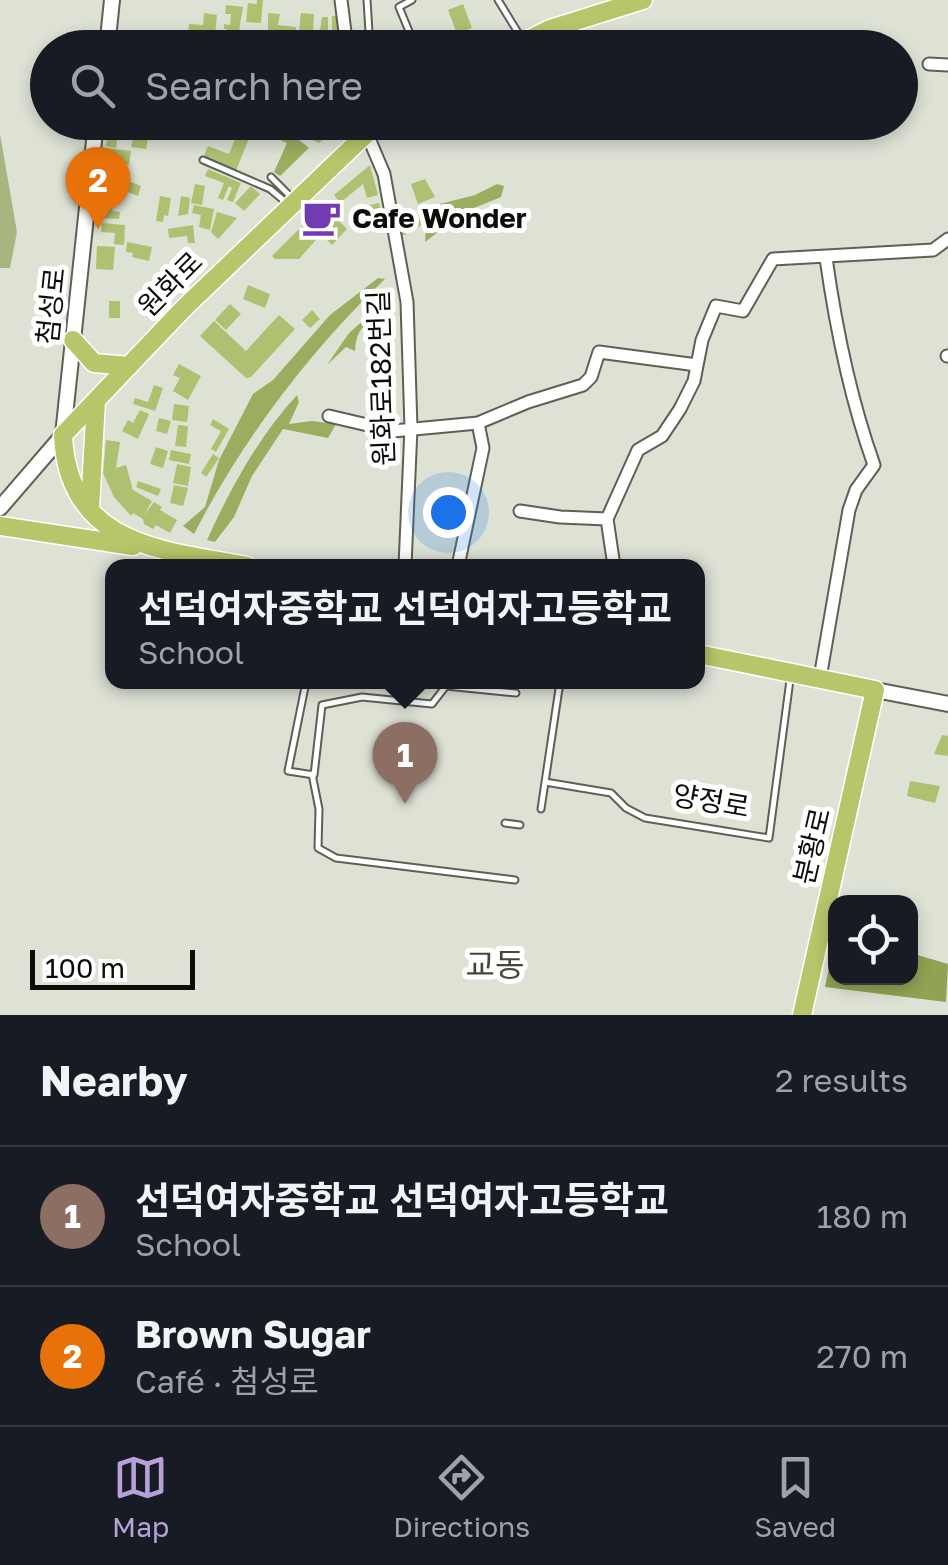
<!DOCTYPE html>
<html lang="en">
<head>
<meta charset="utf-8">
<style>
	:root { --surface:#171b24; --page:#242831; --text:#f1f3f6; --muted:#9ea1a6; --line:#363941; --accent:#b7a1d8 }
	body { margin:0; font-family:"Golos Text","Noto Sans KR",sans-serif; background:var(--page); color:var(--text) }
	.controls { position:absolute; right:30px; bottom:30px; display:grid; overflow:hidden; border-radius:20px; box-shadow:0 5px 15px #0003 }
	.controls button { width:90px; height:90px; display:grid; place-items:center; padding:0; border:0; border-bottom:2px solid var(--line); background:var(--surface); color:var(--text); font:50px sans-serif }
	.scale { position:absolute; left:30px; bottom:25px; width:165px; box-sizing:border-box; padding-left:10px; border:5px solid #0c0d09; border-top:0; font-size:28px; line-height:35px; white-space:nowrap; color:#0c0d09; -webkit-text-stroke:8px #fff; paint-order:stroke }
	.you { position:absolute; left:448px; top:512px; width:35px; height:35px; margin:-25px; border:8px solid #fff; border-radius:50%; background:#1a73e8; box-shadow:0 0 0 15px #1a73e833 }
	.badge { display:grid; place-items:center; width:65px; height:65px; border-radius:50%; background:var(--accent); color:#fff; font-size:32px; font-weight:700 }
	.pin { position:absolute; translate:-50% -82px; filter:drop-shadow(0 2px 5px #0008) }
	.pin::after { content:''; position:absolute; top:52px; width:35px; height:30px; background:inherit; clip-path:polygon(0 0,100% 0,50% 100%) }
	.popup { position:absolute; left:105px; top:559px; width:600px; height:130px; box-sizing:border-box; display:grid; place-content:center; border-radius:20px; background:var(--surface); filter:drop-shadow(0 2px 8px #0005); font-size:32px; white-space:nowrap; color:var(--muted) }
	.popup b { font-size:38px; color:var(--text) }
	.popup::after { content:''; position:absolute; left:50%; top:100%; margin-left:-20px; border:20px solid transparent; border-top-color:var(--surface) }
	.list { margin:0; padding:0; list-style:none }
	h2 { display:flex; justify-content:space-between; align-items:center; height:130px; margin:0; padding:0 40px; font-size:42px }
	h2 small { font-size:32px; font-weight:400; color:var(--muted) }
	.list li { display:grid; grid-template-columns:65px 1fr auto; gap:30px; align-items:center; box-sizing:border-box; height:140px; padding:0 40px; border-top:2px solid var(--line) }
	.list b { display:block; font-size:38px; white-space:nowrap }
	.list p { margin:0; font-size:32px; white-space:nowrap; color:var(--muted) }
	.list em { font-size:32px; font-style:normal; color:var(--muted) }
	.icon { flex:none; width:55px; height:55px; fill:none; stroke:currentColor; stroke-width:2; stroke-linecap:round; stroke-linejoin:round }
	.map { position:relative; flex:none; width:948px; height:1015px; overflow:hidden }
	.search { position:absolute; background:var(--surface); box-shadow:0 5px 15px #0003; left:30px; right:30px; top:30px; height:110px; display:flex; align-items:center; gap:25px; box-sizing:border-box; padding:0 35px; border-radius:55px; color:var(--muted); font-size:38px }
	.sheet { height:410px; background:var(--surface) }
	nav { display:flex; justify-content:space-around; align-items:center; box-sizing:border-box; height:140px; border-top:2px solid var(--line); background:var(--surface); font-size:28px; color:var(--muted) }
	nav a { display:grid; justify-items:center; gap:5px }
	nav .on { color:var(--accent) }
	.map>svg:first-child { display:block }
	.green { fill:#a7b67e }
	.forest { fill:#9bae5f }
	.water { fill:#90a353 }
	.building { fill:#adc171 }
	.lines { fill:none; stroke-linecap:round; stroke-linejoin:round }
	.service-casing { stroke:#5d6056; stroke-width:9 }
	.minor-casing { stroke:#5d6056; stroke-width:15 }
	.tertiary-casing { stroke:#5d6056; stroke-width:18 }
	.primary-casing { stroke:#fff; stroke-width:21 }
	.service { stroke:#fff; stroke-width:5 }
	.minor { stroke:#fff; stroke-width:11 }
	.tertiary { stroke:#fff; stroke-width:14 }
	.primary { stroke:#b7c66a; stroke-width:18 }
	.labels { text-anchor:middle; stroke-width:10; stroke-linejoin:round; paint-order:stroke }
	.poi-label { font-size:28px; font-weight:bold; fill:#0c0d09; stroke:#fff; text-anchor:start }
	.street-label { font-size:28px; fill:#0c0d09; stroke:#fff }
	.quarter-label { font-size:32px; fill:#44473d; stroke:#fff }
</style>
</head>
<body>
<div class="map">
<svg width="948" height="1015" viewBox="0 0 948 1015">
	<rect width="100%" height="100%" fill="#dee2d5"/>
	<path class="green" d="M0,134L17,232L10,268H0Z"/>
	<path class="forest" d="M260,123L299,140L309,148L280,176L274,172L287,143L259,130Z
		M497,184L504,186L501,197L464,212L425,242L426,226L437,221L440,204L475,195Z
		M378,278L385,279C308,353 243,439 194,534L183,526L205,507L219,460L253,394L273,380L330,315Z
		M388,299H395C392,304 391,310 386,314C368,331 358,318 355,351L346,347L327,365L349,333Z
		M297,395L299,402L289,424L312,421L336,424L328,438L283,429L252,476L234,517L215,542L207,540C230,489 259,436 297,395Z"/>
	<path class="water" d="M835,938L836,978H910L911,953L948,964L946,1002L825,987Z"/>
	<path class="building" d="M257,0H263L261,23L246,22L248,3L257,4Z
		M463,4L472,28L457,34L448,10Z
		M226,5L243,7L237,43L223,42L227,29H224V24L230,25L231,14H225Z
		M204,13L217,15L215,35L188,33L189,24L203,25Z
		M268,13L280,14L278,25L296,27L295,37L293,33L268,30Z
		M301,13L314,14L313,32L299,31Z
		M332,16H341L340,41H332Z
		M322,17H328V47L318,43Z
		M137,122H151L146,149L131,147Z
		M200,122H232L229,130L212,124L209,136L197,133Z
		M237,122L253,128L236,171L203,158L208,146L229,154L237,134L233,132Z
		M325,123L333,132L319,143L307,137Z
		M108,126L119,128L116,148L106,146Z
		M106,148L131,151L129,165L118,164L117,173L104,171Z
		M370,165L378,195L367,198L363,184L340,203L334,195Z
		M208,169L241,183L233,202L227,200L232,188L229,186L223,200L218,198L224,183L205,176Z
		M425,179L435,197L418,204L411,184Z
		M126,180L141,186L138,196L122,190Z
		M195,184L205,186L202,205L191,203Z
		M251,186L260,194L244,211L235,203Z
		M101,193L113,194L112,211L120,212L119,219L99,218Z
		M160,196L171,198L168,216L164,215L163,222L156,221Z
		M181,196L190,198L188,214L178,216Z
		M379,203L385,226L366,231L357,208Z
		M436,204L441,214L400,237L395,228Z
		M194,205L214,209L210,230L199,227L201,215L192,213Z
		M323,205L347,229L332,245L321,234L299,259H275L272,256Z
		M217,212L237,218L218,239L211,232Z
		M102,223L125,225L124,245L114,244L115,233L101,232Z
		M193,225L195,243H188L187,236L169,238L168,229Z
		M127,242L152,247L149,261L132,257L133,253L126,252Z
		M97,246L115,247L113,270L96,269Z
		M248,285L270,294L265,308L243,299Z
		M109,301H120V318H109Z
		M230,304L241,314L226,330L215,320Z
		M312,310L320,319L310,328L302,320Z
		M279,315L295,329L251,377L246,378L200,336L214,321L246,351Z
		M179,364L201,376L188,400L173,391L180,378L173,375Z
		M154,385L163,388L155,411L133,404L135,398L148,402Z
		M174,404L189,406L187,422L172,420Z
		M140,410L149,414L138,439L122,431L128,420L133,423Z
		M159,418L171,421L167,434L156,431Z
		M213,419L229,429L216,452L211,449L221,431L210,425Z
		M178,425L188,426L186,447L175,446Z
		M106,440L120,442L116,468L126,465L133,490L152,501L144,515L154,502L162,507L160,510L177,520L170,533L156,525L153,529L144,524L143,519L133,513L131,516L114,497L103,473Z
		M156,447L168,451L163,468L150,464Z
		M171,450L191,454L189,464L169,460Z
		M213,454L219,458L206,477L201,473Z
		M177,464L191,467L188,486L173,483Z
		M138,481L161,489L158,496L136,487Z
		M174,485L188,488L183,506L170,503Z
		M942,735L948,736V756L934,754Z
		M910,781L940,786L935,803L907,796Z"/>
	<g class="lines">
		<defs>
			<path id="service" d="M367,0L370,48
				M498,0L522,39
				M403,48L413,41L399,7L412,0
				M203,160L270,189L288,204
				M271,177L293,199
				M306,682L288,771L314,775L322,705L362,697L432,704L446,686L516,693
				M312,774L319,809L318,848L336,858L515,880
				M545,782L611,793L626,808L645,818L769,838L790,680
				M541,809L560,682
				M505,823L520,825"/>
			<path id="minor" d="M341,0L347,48
				M929,64L948,65
				M362,122L384,174L407,302L411,428L405,566
				M947,356H948
				M329,416L393,431L478,423
				M520,511L560,517L607,519
				M458,566L483,448L478,423L528,402L583,385L591,377L599,352L697,365
				M614,566L607,519L638,450L662,436L680,409L694,381L702,340L716,306L743,311L773,259L933,250L948,239
				M820,678L849,510L856,490L874,465C850,398 836,329 826,258"/>
			<path id="tertiary" d="M107,48L112,0
				M0,508L63,435L96,122
				M875,690L948,704"/>
			<path id="primary" d="M512,48L550,29L643,0
				M73,340L94,363L129,366
				M90,508L96,401
				M0,526L133,546
				M247,566C162,550 68,546 63,435L184,308L366,134L383,122
				M698,654L875,690L802,1015"/>
		</defs>
		<use href="#service" class="service-casing"/>
		<use href="#minor" class="minor-casing"/>
		<use href="#tertiary" class="tertiary-casing"/>
		<use href="#primary" class="primary-casing"/>
		<use href="#service" class="service"/>
		<use href="#minor" class="minor"/>
		<use href="#tertiary" class="tertiary"/>
		<use href="#primary" class="primary"/>
	</g>
	<defs>
		<symbol id="cafe-bare" viewBox="-9 -9 18 18"><path d="M-5.5-4.5H6V0H3Q3 3.5 0 3.5H-2.5Q-5.5 3.5-5.5 0ZM3-3.2v2h1.7v-2ZM-6 4.5H4V6H-6Z" fill="#713cb3" stroke="#fff" stroke-width="2.5" paint-order="stroke"/></symbol>
	</defs>
	<g fill-rule="evenodd">
		<use href="#cafe-bare" x="294" y="190" width="55" height="55"/>
	</g>
	<g class="labels">
		<g class="poi-label">
			<text x="352" y="228">Cafe Wonder</text>
		</g>
		<g class="street-label">
			<text transform="translate(170 284) rotate(-45)" y="10">원화로</text>
			<text transform="translate(51 306) rotate(-84)" y="10">첨성로</text>
			<text transform="translate(381 378) rotate(-92)" y="10">원화로182번길</text>
			<text transform="translate(711 801) rotate(10)" y="10">양정로</text>
			<text transform="translate(812 846) rotate(-77)" y="10">분황로</text>
		</g>
		<g class="quarter-label">
			<text x="495" y="976">교동</text>
		</g>
	</g>
</svg>
<div class="controls">
<button><svg class="icon" aria-label="locate" viewBox="0 0 24 24"><circle cx="12" cy="12" r="6"/><path d="M12 2v4M12 18v4M2 12h4M18 12h4"/></svg></button>
</div>
<div class="scale">100 m</div>
<div class="you"></div>
<div class="pin badge" style="left:405px;top:804px;background:#8d6e63">1</div>
<div class="popup"><b>선덕여자중학교 선덕여자고등학교</b>School</div>
<div class="pin badge" style="left:98px;top:229px;background:#e8710a">2</div>
<div class="search"><svg class="icon" aria-label="search" viewBox="0 0 24 24"><circle cx="10" cy="10" r="6"/><path d="M15 15l6 6"/></svg>Search here</div>
</div>
<section class="sheet">
<h2>Nearby<small>2 results</small></h2>
<ul class="list">
<li><span class="badge" style="background:#8d6e63">1</span><div><b>선덕여자중학교 선덕여자고등학교</b><p>School</p></div><em>180 m</em></li>
<li><span class="badge" style="background:#e8710a">2</span><div><b>Brown Sugar</b><p>Café · 첨성로</p></div><em>270 m</em></li>
</ul>
</section>
<nav>
<a class="on"><svg class="icon" aria-label="map" viewBox="0 0 24 24"><path d="M3 6l6-2 6 2 6-2v14l-6 2-6-2-6 2zM9 4v14M15 6v14"/></svg>Map</a>
<a><svg class="icon" aria-label="directions" viewBox="0 0 24 24"><path d="M12 3l9 9-9 9-9-9zM9 14v-3h6M13 9l2 2-2 2"/></svg>Directions</a>
<a><svg class="icon" aria-label="saved" viewBox="0 0 24 24"><path d="M7 4h10v16l-5-4-5 4z"/></svg>Saved</a>
</nav>
</body>
</html>
